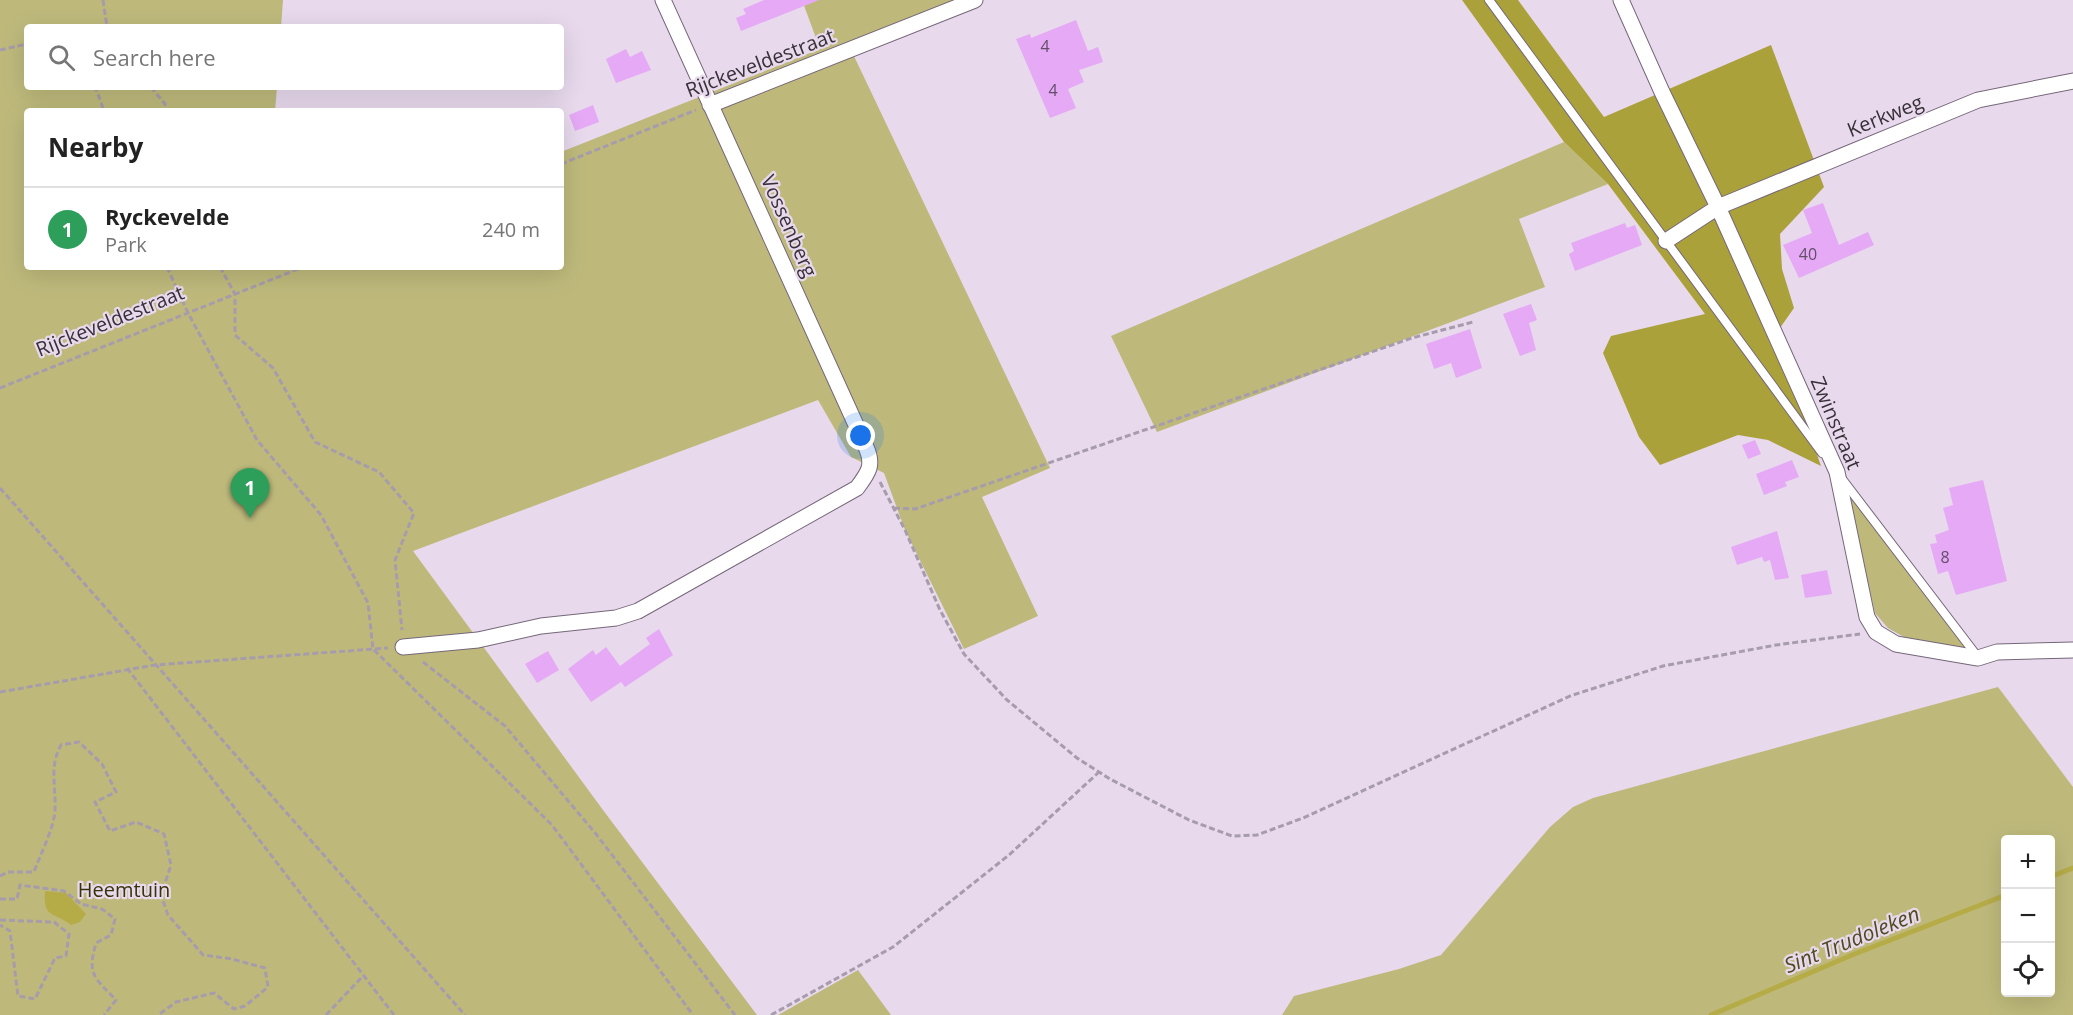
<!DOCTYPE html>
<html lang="en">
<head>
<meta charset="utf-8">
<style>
	:root { --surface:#fff; --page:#f2f2f2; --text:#222; --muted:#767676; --line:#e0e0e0; --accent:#7a7112 }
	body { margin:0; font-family:"Open Sans",sans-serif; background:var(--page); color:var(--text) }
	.controls { position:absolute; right:18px; bottom:18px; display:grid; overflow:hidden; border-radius:6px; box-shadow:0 6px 24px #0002 }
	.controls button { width:54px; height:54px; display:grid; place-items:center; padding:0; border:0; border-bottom:2px solid var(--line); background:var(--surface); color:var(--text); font:30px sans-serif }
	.you { position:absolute; left:861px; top:436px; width:21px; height:21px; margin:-15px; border:4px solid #fff; border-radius:50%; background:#1a73e8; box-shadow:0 0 0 9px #1a73e833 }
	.badge { display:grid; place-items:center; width:39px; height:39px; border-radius:50%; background:var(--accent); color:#fff; font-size:20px; font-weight:700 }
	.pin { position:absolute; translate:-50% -50px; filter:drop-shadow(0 2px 3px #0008) }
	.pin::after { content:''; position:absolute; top:32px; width:21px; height:18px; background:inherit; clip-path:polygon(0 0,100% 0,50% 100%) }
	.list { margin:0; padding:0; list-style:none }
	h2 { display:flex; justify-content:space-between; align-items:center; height:78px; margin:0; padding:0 24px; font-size:26px }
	h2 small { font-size:20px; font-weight:400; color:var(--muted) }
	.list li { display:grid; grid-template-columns:39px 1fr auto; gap:18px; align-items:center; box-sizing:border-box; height:84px; padding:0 24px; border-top:2px solid var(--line) }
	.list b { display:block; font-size:22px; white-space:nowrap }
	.list p { margin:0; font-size:20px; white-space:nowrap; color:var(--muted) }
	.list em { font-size:20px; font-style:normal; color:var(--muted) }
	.icon { flex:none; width:33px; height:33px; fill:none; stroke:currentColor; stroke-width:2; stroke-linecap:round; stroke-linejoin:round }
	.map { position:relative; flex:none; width:2073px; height:1015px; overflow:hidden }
	.search { position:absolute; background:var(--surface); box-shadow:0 6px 24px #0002; left:24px; top:24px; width:540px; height:66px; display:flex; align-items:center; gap:15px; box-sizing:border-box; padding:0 21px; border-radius:6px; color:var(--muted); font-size:22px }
	.panel { position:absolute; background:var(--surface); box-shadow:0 6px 24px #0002; left:24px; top:108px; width:540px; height:162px; border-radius:6px }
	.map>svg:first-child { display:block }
	.green { fill:#beb97b; fill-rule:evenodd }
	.forest { fill:#aba13b }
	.water { fill:#b6ac47 }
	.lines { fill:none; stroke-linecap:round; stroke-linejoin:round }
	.stream { stroke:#b6ac47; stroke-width:5 }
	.building { fill:#e5a9f5 }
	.service-casing { stroke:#756779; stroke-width:10 }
	.minor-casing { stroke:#756779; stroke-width:17 }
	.path { stroke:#a79cab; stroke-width:3; stroke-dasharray:6 3; stroke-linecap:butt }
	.service { stroke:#fff; stroke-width:8 }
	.minor { stroke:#fff; stroke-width:15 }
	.labels { text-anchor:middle; stroke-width:4.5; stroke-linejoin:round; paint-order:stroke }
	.number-label { font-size:16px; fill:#624f67 }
	.street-label { font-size:20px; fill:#373138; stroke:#e8d9ed }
	.park-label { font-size:20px; fill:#393408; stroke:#e8d9ed }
	.water-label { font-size:21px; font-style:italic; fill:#4f4b21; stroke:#e8d9ed }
</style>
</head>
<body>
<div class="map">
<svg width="2073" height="1015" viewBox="0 0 2073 1015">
	<rect width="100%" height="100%" fill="#e8d9ed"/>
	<path class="green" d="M0,0H283L281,27H27V87H277L275,111H27V267H561V152L820,49L802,0H963L853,54L1050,468L982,497L1038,616L964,649L905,530L884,473L851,457L818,400L413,551L603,810L757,1015H0Z
		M1564,142L1608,184L1519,219L1545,287L1157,432L1111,336Z
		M1853,499L1968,651L1904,637L1888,628L1875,613L1849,500Z
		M1998,687L2073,787V1015H1282L1294,996L1399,969L1441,955L1550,827L1573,807L1593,798ZM2006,840H2050V992H2006Z
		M858,970L891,1015H778Z"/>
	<path class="forest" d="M1462,0H1518L1604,117L1771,45L1824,187L1780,234L1782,269L1794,308L1775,335L1821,466L1768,440L1738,435L1660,465L1639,437L1603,353L1611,336L1705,314L1608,184L1564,142Z"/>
	<path class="water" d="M45,891L66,893L86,914L80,922L71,925C53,911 43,919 45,891Z"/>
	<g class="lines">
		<path class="stream" d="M2050,877L2073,868
			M1711,1015L1852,955L2006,895"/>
	</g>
	<path class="building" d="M764,0H819L741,31L736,18L746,14L743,9Z
		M1076,20L1088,51L1098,47L1103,62L1079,70L1084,82L1068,89L1076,108L1050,118L1016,39L1030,34L1031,38Z
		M626,49L630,57L642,51L651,70L616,83L606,59Z
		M593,105L599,122L575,131L569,115Z
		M1823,203L1839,245L1868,232L1874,245L1799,278L1783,245L1812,233L1803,210Z
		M1625,223L1627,228L1635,225L1642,245L1575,271L1569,254L1574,251L1571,243Z
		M1531,304L1537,320L1529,323L1536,350L1520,356L1503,314Z
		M1470,329L1482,368L1456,378L1451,363L1434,369L1426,344Z
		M1755,440L1761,454L1748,459L1742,445Z
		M1792,460L1799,477L1785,482L1787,486L1764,495L1756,474Z
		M1983,480L2007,581L1956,595L1948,571L1938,574L1930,544L1937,543L1935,535L1949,530L1943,508L1953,505L1949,488Z
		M1777,531L1789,578L1775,580L1770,560L1764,562L1762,557L1737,565L1731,547Z
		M1827,570L1832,594L1805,598L1801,575Z
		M659,629L673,655L625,687L621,682L591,702L568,669L593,650L596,655L606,647L620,666L650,644L646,638Z
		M548,651L559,670L537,683L525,664Z"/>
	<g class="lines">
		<defs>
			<path id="service" d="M1489,0L1822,453
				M1842,479L1977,656"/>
			<path id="minor" d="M1621,0L1662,92L1718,207L1837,472L1867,617L1876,632L1896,644L1978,658L1997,652L2073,650
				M710,105L975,0
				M1666,241L1718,207L1978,100L2073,81
				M403,647L478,640L541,626L616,618L638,611L857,488C869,472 874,465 866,447L663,0"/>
		</defs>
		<use href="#service" class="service-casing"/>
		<use href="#minor" class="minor-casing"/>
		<path class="path" d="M103,0L107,27
			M0,50L27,44
			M93,87L97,91L104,111
			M151,87L165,104V111
			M561,164L696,110
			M167,267L188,313L257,440L321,515L368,603L373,649L552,825L693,1015
			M220,267L235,294V335L273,368L315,442L379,472L414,513L395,560L402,630
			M0,388L303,267
			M880,482L905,530L940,610L964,654L1007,700L1077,758L1110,779L1189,820L1232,836L1257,835L1303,818L1570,696L1663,666L1776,645L1860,634
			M0,488L465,1015
			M894,508L915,509L1412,338L1473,322
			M423,662L505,726L596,834L735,1015
			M127,668L394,1015
			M0,692L155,665L388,648
			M0,876L8,872H34C40,855 55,826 55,809C56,785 49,767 61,745L79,742L102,764L116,792L95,802L110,831L136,822L164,834L171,865L161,895L168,915L203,955L232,959L265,968L268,987L245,1006L234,1009L214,993L176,1002L158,1015
			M0,899H17L20,885L64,891L81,904L102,909L115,919L111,935L96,943C87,975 94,977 116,1000L104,1015
			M0,920L54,922L69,934L66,956L55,958L35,999L18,996L10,931L0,925
			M326,1015L363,976
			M771,1015L893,947L1009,855L1099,772"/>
		<use href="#service" class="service"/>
		<use href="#minor" class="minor"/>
	</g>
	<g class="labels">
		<g class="number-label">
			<text x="1045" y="52">4</text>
			<text x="1053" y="96">4</text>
			<text x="1808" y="260">40</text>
			<text x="1945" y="563">8</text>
		</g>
		<g class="street-label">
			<text transform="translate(760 63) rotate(-21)" y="7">Rijckeveldestraat</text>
			<text transform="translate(1885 116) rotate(-22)" y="7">Kerkweg</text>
			<text transform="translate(789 226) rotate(66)" y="7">Vossenberg</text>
			<text transform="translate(110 321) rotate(-22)" y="7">Rijckeveldestraat</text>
			<text transform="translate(1836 423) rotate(67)" y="7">Zwinstraat</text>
		</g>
		<g class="park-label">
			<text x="124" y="897">Heemtuin</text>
		</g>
		<g class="water-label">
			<text transform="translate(1852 940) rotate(-22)" y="7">Sint Trudoleken</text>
		</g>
	</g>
</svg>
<div class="controls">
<button>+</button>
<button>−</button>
<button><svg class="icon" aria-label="locate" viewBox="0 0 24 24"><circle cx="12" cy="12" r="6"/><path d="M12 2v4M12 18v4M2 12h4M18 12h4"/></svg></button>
</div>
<div class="you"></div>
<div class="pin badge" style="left:250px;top:518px;background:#2e9e5b">1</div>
<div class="search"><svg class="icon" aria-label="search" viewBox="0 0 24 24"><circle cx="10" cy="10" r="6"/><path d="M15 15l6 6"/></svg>Search here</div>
<section class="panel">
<h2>Nearby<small></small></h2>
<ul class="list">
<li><span class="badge" style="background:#2e9e5b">1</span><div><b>Ryckevelde</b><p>Park</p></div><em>240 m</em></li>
</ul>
</section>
</div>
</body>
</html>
